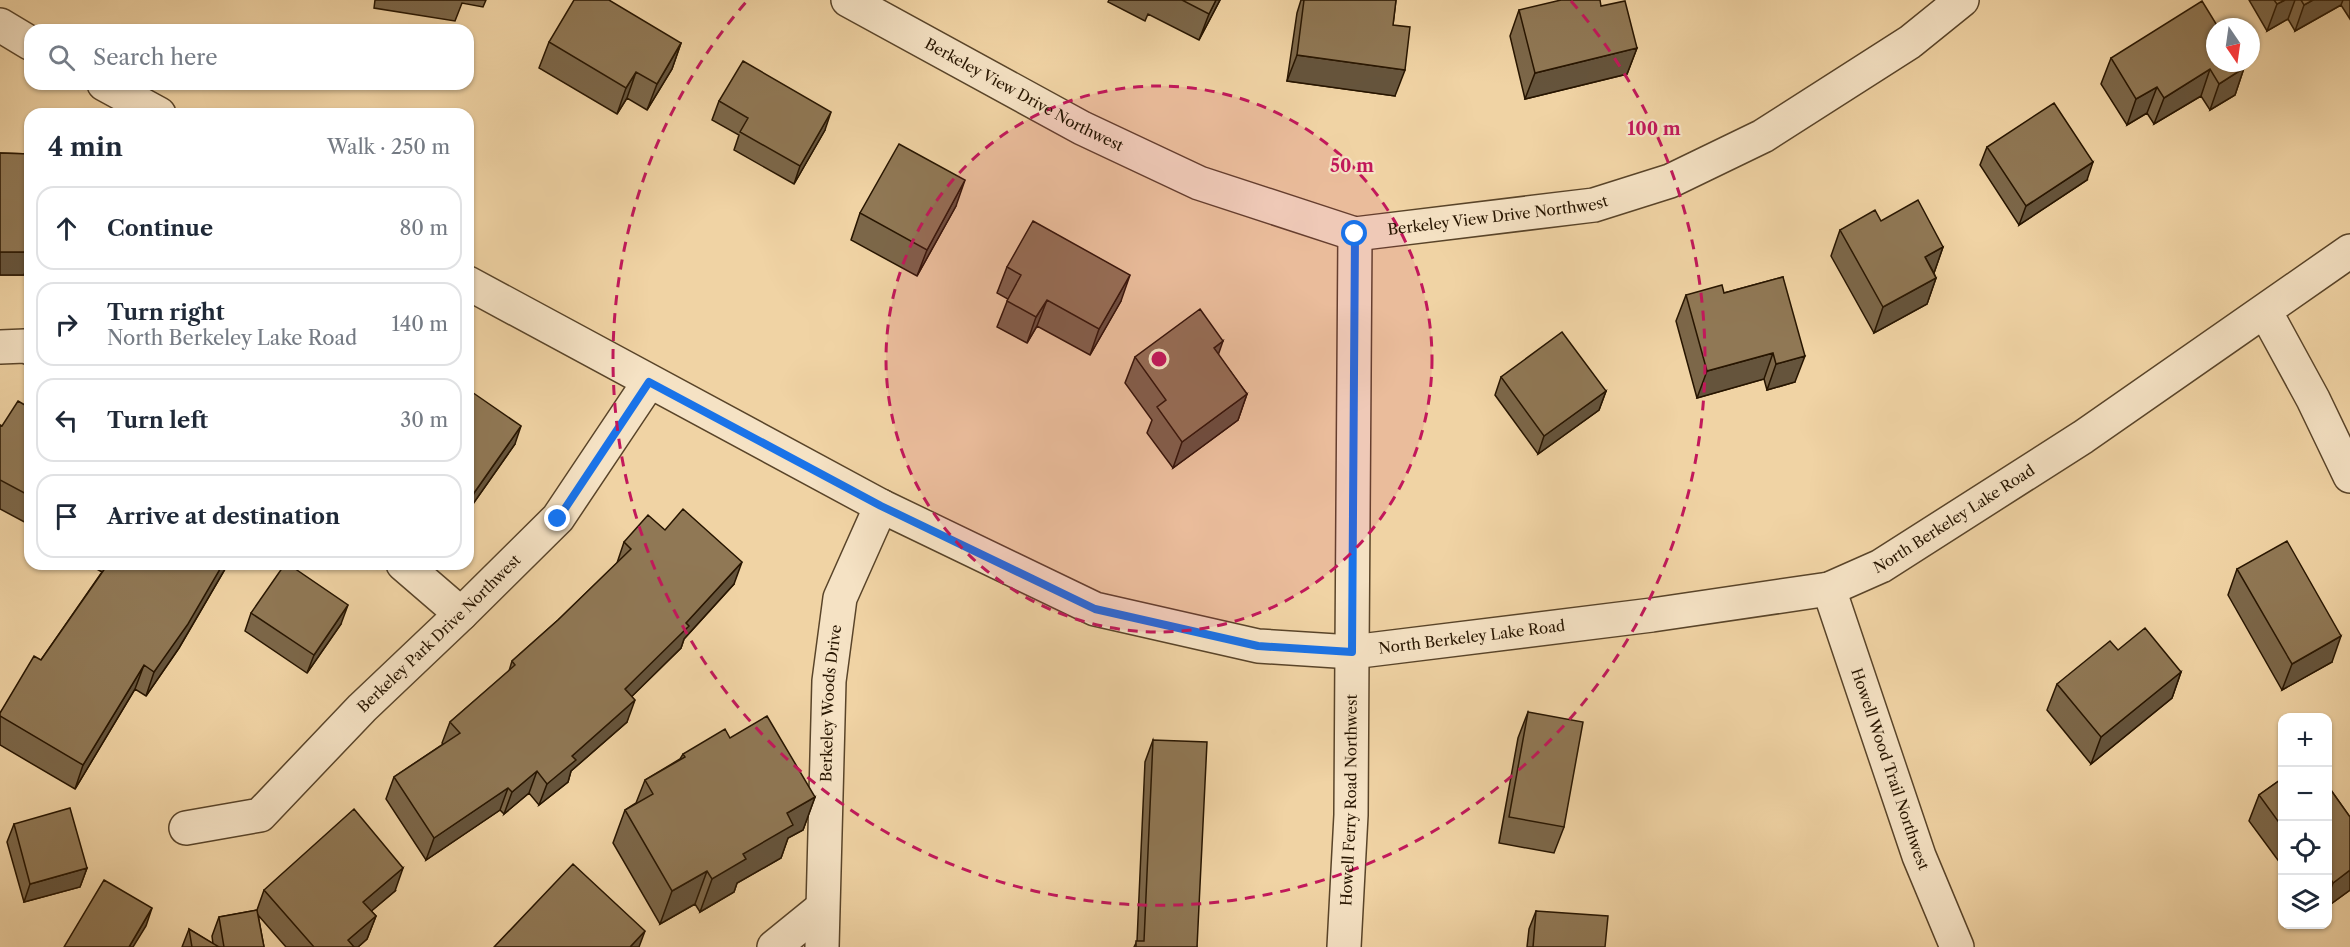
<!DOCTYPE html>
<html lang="en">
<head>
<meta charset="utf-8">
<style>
	:root { --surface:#fff; --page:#f2f2f3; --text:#1f2937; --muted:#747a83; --line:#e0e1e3 }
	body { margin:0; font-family:"Libre Caslon Text",serif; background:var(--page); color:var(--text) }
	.controls { position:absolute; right:18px; bottom:18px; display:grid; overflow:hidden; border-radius:12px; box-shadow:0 2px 4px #0004 }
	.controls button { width:54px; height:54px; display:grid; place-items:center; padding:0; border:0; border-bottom:2px solid var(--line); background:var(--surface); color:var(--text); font:30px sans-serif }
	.compass { position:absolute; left:2206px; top:18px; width:54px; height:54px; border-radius:50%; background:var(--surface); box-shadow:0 2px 4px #0004; rotate:167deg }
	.stop { position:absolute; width:18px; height:18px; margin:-14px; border:4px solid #1a73e8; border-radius:50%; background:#fff }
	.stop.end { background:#1a73e8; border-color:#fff; box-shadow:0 2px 6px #0008 }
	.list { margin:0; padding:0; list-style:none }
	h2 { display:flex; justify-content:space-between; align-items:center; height:78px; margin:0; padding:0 24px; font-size:26px }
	h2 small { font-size:20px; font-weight:400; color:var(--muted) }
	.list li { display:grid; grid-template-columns:39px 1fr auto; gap:18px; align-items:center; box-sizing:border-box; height:84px; margin:0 12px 12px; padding:0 12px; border:2px solid var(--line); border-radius:18px }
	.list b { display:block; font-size:22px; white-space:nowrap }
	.list p { margin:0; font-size:20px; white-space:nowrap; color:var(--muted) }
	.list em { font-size:20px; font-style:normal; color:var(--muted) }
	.icon { flex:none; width:33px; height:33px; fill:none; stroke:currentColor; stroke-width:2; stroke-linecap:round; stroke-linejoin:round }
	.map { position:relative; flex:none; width:2350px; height:947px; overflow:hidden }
	.search { position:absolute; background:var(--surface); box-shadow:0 2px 4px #0004; left:24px; top:24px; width:450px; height:66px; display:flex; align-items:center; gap:15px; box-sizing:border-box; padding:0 21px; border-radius:18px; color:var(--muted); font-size:22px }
	.panel { position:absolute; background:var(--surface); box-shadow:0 2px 4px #0004; left:24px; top:108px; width:450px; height:462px; border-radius:18px }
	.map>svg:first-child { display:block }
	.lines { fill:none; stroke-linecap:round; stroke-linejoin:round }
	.minor-casing { stroke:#594429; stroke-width:36 }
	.tertiary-casing { stroke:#594429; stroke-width:36 }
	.minor { stroke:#f5e2c4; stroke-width:33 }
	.tertiary { stroke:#f5e2c4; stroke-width:33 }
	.wall { fill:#7c6749; stroke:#271500; stroke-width:1.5 }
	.shaded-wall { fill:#65543c; stroke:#271500; stroke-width:1.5 }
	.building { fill:#907855; stroke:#271500; stroke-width:1.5 }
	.route { stroke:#1a73e8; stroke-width:8 }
	.ring { fill:none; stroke:#c2185b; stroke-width:3; stroke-dasharray:10 8 }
	.labels { text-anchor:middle; stroke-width:4.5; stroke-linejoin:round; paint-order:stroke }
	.street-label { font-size:15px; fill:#271500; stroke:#f5e2c4 }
	.centre { fill:#c2185b; stroke:#f5e2c4; stroke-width:3 }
	.ring-label { font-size:18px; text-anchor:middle; font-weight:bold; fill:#c2185b; stroke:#f5e2c4; stroke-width:4.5; stroke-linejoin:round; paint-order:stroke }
</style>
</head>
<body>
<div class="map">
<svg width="2350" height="947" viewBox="0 0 2350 947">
	<rect width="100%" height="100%" fill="#f0d3a4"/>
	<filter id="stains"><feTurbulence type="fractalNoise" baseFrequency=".00333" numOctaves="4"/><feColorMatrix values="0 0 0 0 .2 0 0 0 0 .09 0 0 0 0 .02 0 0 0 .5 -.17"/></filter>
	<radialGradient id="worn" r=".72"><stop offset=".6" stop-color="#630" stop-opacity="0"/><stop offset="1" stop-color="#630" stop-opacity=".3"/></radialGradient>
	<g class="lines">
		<defs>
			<g id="minor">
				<path id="s1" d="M848,0L1082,128L1199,183L1355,234L1594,205L1670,181L1763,136L1910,42L1962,0"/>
				<path d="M2265,311L2313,399L2350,476"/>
				<path d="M0,347L25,346L30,348"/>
				<path d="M403,564L461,614"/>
				<path id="s2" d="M1829,589L1919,856L1957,947"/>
				<path d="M1352,652L1355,234"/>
				<path id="s3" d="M186,828L260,815L362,708L461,614L558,518L649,382"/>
				<path d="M774,947L822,908"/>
				<path id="s4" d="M822,947L829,681L840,598L881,506"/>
			</g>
			<g id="tertiary">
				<path d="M0,25L30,43"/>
				<path d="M104,84L159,114"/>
				<path id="s5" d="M468,283L881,506L1095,609L1258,646L1352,652L1652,615L1829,589L1881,566L2083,437L2350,251"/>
				<path id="s6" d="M1344,947L1351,815L1352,652"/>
			</g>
		</defs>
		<use href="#minor" class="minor-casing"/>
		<use href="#tertiary" class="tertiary-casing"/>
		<use href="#minor" class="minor"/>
		<use href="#tertiary" class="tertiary"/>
	</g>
	<path class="wall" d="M375,0H486L483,7L462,3L455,21L374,8Z
		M1109,0H1220L1199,40L1148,14L1145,21L1108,2Z
		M1301,0H1396L1393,25L1395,96L1287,81L1297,13Z
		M2249,0H2350V19L2341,5L2295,31L2288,19L2267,31Z
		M1601,6L1637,48L1627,74L1525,99L1510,36L1519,10Z
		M549,42L681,43L672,69L647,110L627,98L617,114L539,68Z
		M2111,58L2244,68L2235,95L2210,110L2201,96L2154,124L2147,113L2127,125L2101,84Z
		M719,101L825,130L794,184L734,150L739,135L712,120Z
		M1987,147L2087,180L2019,225L1980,165Z
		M0,153L30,154V276L24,275H0Z
		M956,206L917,276L851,240L860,213Z
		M1881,221L1943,247L1934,273L1936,278L1927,304L1874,333L1831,256L1840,230Z
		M1007,267L1121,301L1090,355L1037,326L1027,343L997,327L1008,299L997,293Z
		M1783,277L1795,382L1767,390L1764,379L1697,398L1676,321L1686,295L1724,293Z
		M1218,355L1247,394L1238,420L1173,468L1147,433L1152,420L1125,383L1135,357Z
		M1501,377L1606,391L1599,410L1538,454L1495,395Z
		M468,392L515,444L468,511Z
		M30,408V525L0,509V425L2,426Z
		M665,530L734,584L684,639L681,648L632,696L627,722L571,771L568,782L539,805L529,793L504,814L500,810L426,860L386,799L394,777L443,744L442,743L450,722L509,671L512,661L558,620L617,563L624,542Z
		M88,564H228L179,648L146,696L135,689L75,789L0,745V713L41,660L102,572Z
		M2237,569L2332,662L2282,690L2228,595Z
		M251,613L341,624L307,673L245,631Z
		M2118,650L2181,672L2172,698L2091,764L2047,710L2057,684Z
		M1528,712L1564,827L1554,853L1499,843L1518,738Z
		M730,738L815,797L803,830L788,838L781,858L737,883L734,892L700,912L695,904L660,924L613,843L625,810L636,803L645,780L680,759L683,754Z
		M1153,740L1197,947H1134L1137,941L1145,762Z
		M2283,778V867L2249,821L2259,795Z
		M2328,786L2350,817V890L2328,906Z
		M14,824L87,868L80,887L24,902L7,842Z
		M264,890L395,891L371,911L376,916L367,939L358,947H286L258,915L264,947H182L189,929L213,944L212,936L219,917L257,910Z
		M1536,911L1605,947H1527L1529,929Z"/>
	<path class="shaded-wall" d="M1216,0H1220L1199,40L1209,14Z
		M2285,0H2295L2288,19L2267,31L2277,4Z
		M2313,0H2343L2341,5L2295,31L2304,5Z
		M681,43L672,69L647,110L657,84Z
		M1637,48L1627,74L1525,99L1535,73Z
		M1297,55L1405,70L1395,96L1287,81Z
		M2244,68L2235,95L2210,110L2219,84Z
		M2210,69L2201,96L2154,124L2164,98Z
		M636,72L627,98L617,114L626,88Z
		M2157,87L2147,113L2127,125L2136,99Z
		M831,112L825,130L794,184L800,166Z
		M2093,162L2087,180L2019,225L2026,206Z
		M965,180L956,206L917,276L927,250Z
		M1943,247L1934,273L1925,257Z
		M0,252H30V258L24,275H0Z
		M1130,275L1121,301L1090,355L1099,329Z
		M1936,278L1927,304L1874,333L1883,307Z
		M1047,300L1037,326L1027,343L1036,317Z
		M1223,341L1214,367V348Z
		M1773,353L1764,379L1697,398L1707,371Z
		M1805,356L1795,382L1767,390L1776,364Z
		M1606,391L1599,410L1538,454L1544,436Z
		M1247,394L1238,420L1173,468L1182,442Z
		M521,426L515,444L468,511L474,493Z
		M742,562L734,584L684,639L681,648L617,711L625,689Z
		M223,564H228L179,648L146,696L154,672Z
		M348,605L341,624L307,673L314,655Z
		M2341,636L2332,662L2282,690L2292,664Z
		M144,665L135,689L75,789L83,765Z
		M2181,672L2172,698L2091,764L2101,737Z
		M635,700L627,722L571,771L568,782L539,805L547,784L572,756Z
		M537,771L529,793L504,814L512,792Z
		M508,788L500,810L426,860L434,838Z
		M815,797L803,830L788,838L781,858L737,883L734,892L700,912L712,879L743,854L787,813Z
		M87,868L80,887L24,902L30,884Z
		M403,868L395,891L355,925L363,902Z
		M2350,870V890L2328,906V897L2333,883Z
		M707,871L695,904L660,924L672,891Z
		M152,908L146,926L133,947H129Z
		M376,916L367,939L358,947H346L348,940Z
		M645,931L639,947H630Z"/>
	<path class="building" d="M574,0H609L681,43L657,84L636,72L626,88L549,42Z
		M1182,0H1216L1209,14Z
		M1304,0H1396L1393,25L1410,27L1405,70L1297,55Z
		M1561,0H1600L1601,6L1625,1L1637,48L1535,73L1519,10Z
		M2274,0H2285L2277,4Z
		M2301,0H2313L2304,5Z
		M2202,1L2218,27H2215V63H2241L2244,68L2219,84L2210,69L2164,98L2157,87L2136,99L2111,58Z
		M743,61L831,112L800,166L740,132L748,118L719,101Z
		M2054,103L2093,162L2026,206L1987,147Z
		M899,144L965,180L927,250L860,213Z
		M0,153L30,154V252H0Z
		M1918,200L1943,247L1925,257L1936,278L1883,307L1840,230L1875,210L1881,221Z
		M1033,221L1130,275L1099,329L1047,300L1036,317L1007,301L1021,275L1007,267Z
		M1783,277L1805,356L1776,364L1773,353L1707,371L1686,295L1722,285L1724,293Z
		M1200,309L1223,341L1214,348L1247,394L1182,442L1157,407L1166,400L1135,357Z
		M1562,332L1606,391L1544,436L1501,377Z
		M469,390L521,426L474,493L468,489V392Z
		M18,401L30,408V496L0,480V425L2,426Z
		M683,509L742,562L686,623L689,626L625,689L635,700L572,756L576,760L547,784L537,771L512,792L508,788L434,838L394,777L460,733L450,722L515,665L512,661L558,620L631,549L624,542L648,515L665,530Z
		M2287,541L2341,636L2292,664L2237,569Z
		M108,564H223L188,624L154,672L144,665L83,765L0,716V713L34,656L41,660Z
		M285,564H288L348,605L314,655L251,613Z
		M2145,628L2181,672L2101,737L2057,684L2110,641L2118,650Z
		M1528,712L1583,722L1564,827L1509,817Z
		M767,716L815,797L787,813L793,825L743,854L746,859L712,879L707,871L672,891L625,810L653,794L645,780L685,757L683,754L725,729L730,738Z
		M1153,740L1207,742L1197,947H1136V941H1144Z
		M2283,778V828L2259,795Z
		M2328,786L2350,817V870L2333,883L2328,875Z
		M70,808L87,868L30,884L14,824Z
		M354,809L403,868L363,902L376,916L348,940L354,947H314L264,890Z
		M573,864L645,931L630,947H494Z
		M104,880L152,908L129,947H64Z
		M257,910L264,947H224L219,917Z
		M1536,911L1608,916L1605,947H1533Z
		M189,929L219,947H192Z"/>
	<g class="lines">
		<path class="route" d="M558,519L649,382L881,506L1095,609L1258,646L1352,652L1355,234"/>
	</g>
	<circle cx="1159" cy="359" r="273" fill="#c2185b" fill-opacity=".12"/>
	<g class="ring">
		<circle cx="1159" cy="359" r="273"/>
		<path d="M1571 1A546 546 0 1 1 747 1"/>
	</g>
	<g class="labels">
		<g class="street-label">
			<text dy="5" stroke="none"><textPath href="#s1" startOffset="200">Berkeley View Drive Northwest</textPath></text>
			<text dy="5" stroke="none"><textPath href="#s1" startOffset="704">Berkeley View Drive Northwest</textPath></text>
			<text dy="5" stroke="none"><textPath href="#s5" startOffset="1593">North Berkeley Lake Road</textPath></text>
			<text dy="5" stroke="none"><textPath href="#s3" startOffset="330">Berkeley Park Drive Northwest</textPath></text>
			<text dy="5" stroke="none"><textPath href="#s5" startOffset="1089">North Berkeley Lake Road</textPath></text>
			<text dy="5" stroke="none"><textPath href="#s4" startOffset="244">Berkeley Woods Drive</textPath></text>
			<text dy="5" stroke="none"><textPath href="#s2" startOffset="190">Howell Wood Trail Northwest</textPath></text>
			<text dy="5" stroke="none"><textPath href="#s6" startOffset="147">Howell Ferry Road Northwest</textPath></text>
		</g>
	</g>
	<circle cx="1159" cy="359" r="9" class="centre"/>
	<g class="ring-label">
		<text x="1654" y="135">100 m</text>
		<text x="1352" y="172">50 m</text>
	</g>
	<rect width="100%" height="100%" filter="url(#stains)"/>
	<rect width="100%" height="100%" fill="url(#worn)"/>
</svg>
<div class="controls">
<button>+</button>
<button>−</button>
<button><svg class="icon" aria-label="locate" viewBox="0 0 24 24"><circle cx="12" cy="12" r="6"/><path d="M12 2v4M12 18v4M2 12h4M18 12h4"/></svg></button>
<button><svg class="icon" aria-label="layers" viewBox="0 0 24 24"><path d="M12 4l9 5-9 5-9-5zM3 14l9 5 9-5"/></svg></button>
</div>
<svg class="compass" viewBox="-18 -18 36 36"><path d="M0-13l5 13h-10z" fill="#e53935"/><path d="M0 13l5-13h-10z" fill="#747a83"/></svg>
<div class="stop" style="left:1355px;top:234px"></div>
<div class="stop end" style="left:558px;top:519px"></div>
<div class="search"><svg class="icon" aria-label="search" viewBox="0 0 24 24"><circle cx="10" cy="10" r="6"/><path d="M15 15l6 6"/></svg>Search here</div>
<section class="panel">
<h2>4 min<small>Walk · 250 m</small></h2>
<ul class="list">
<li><svg class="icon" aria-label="ahead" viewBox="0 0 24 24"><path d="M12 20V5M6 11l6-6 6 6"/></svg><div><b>Continue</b></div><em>80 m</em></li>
<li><svg class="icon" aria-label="right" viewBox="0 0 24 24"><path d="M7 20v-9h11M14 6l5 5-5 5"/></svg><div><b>Turn right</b><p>North Berkeley Lake Road</p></div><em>140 m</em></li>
<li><svg class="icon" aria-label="left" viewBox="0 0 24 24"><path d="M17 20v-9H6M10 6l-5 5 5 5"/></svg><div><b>Turn left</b></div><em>30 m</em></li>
<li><svg class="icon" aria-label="arrive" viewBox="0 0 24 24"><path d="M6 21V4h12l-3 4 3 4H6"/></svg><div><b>Arrive at destination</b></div></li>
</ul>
</section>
</div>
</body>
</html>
